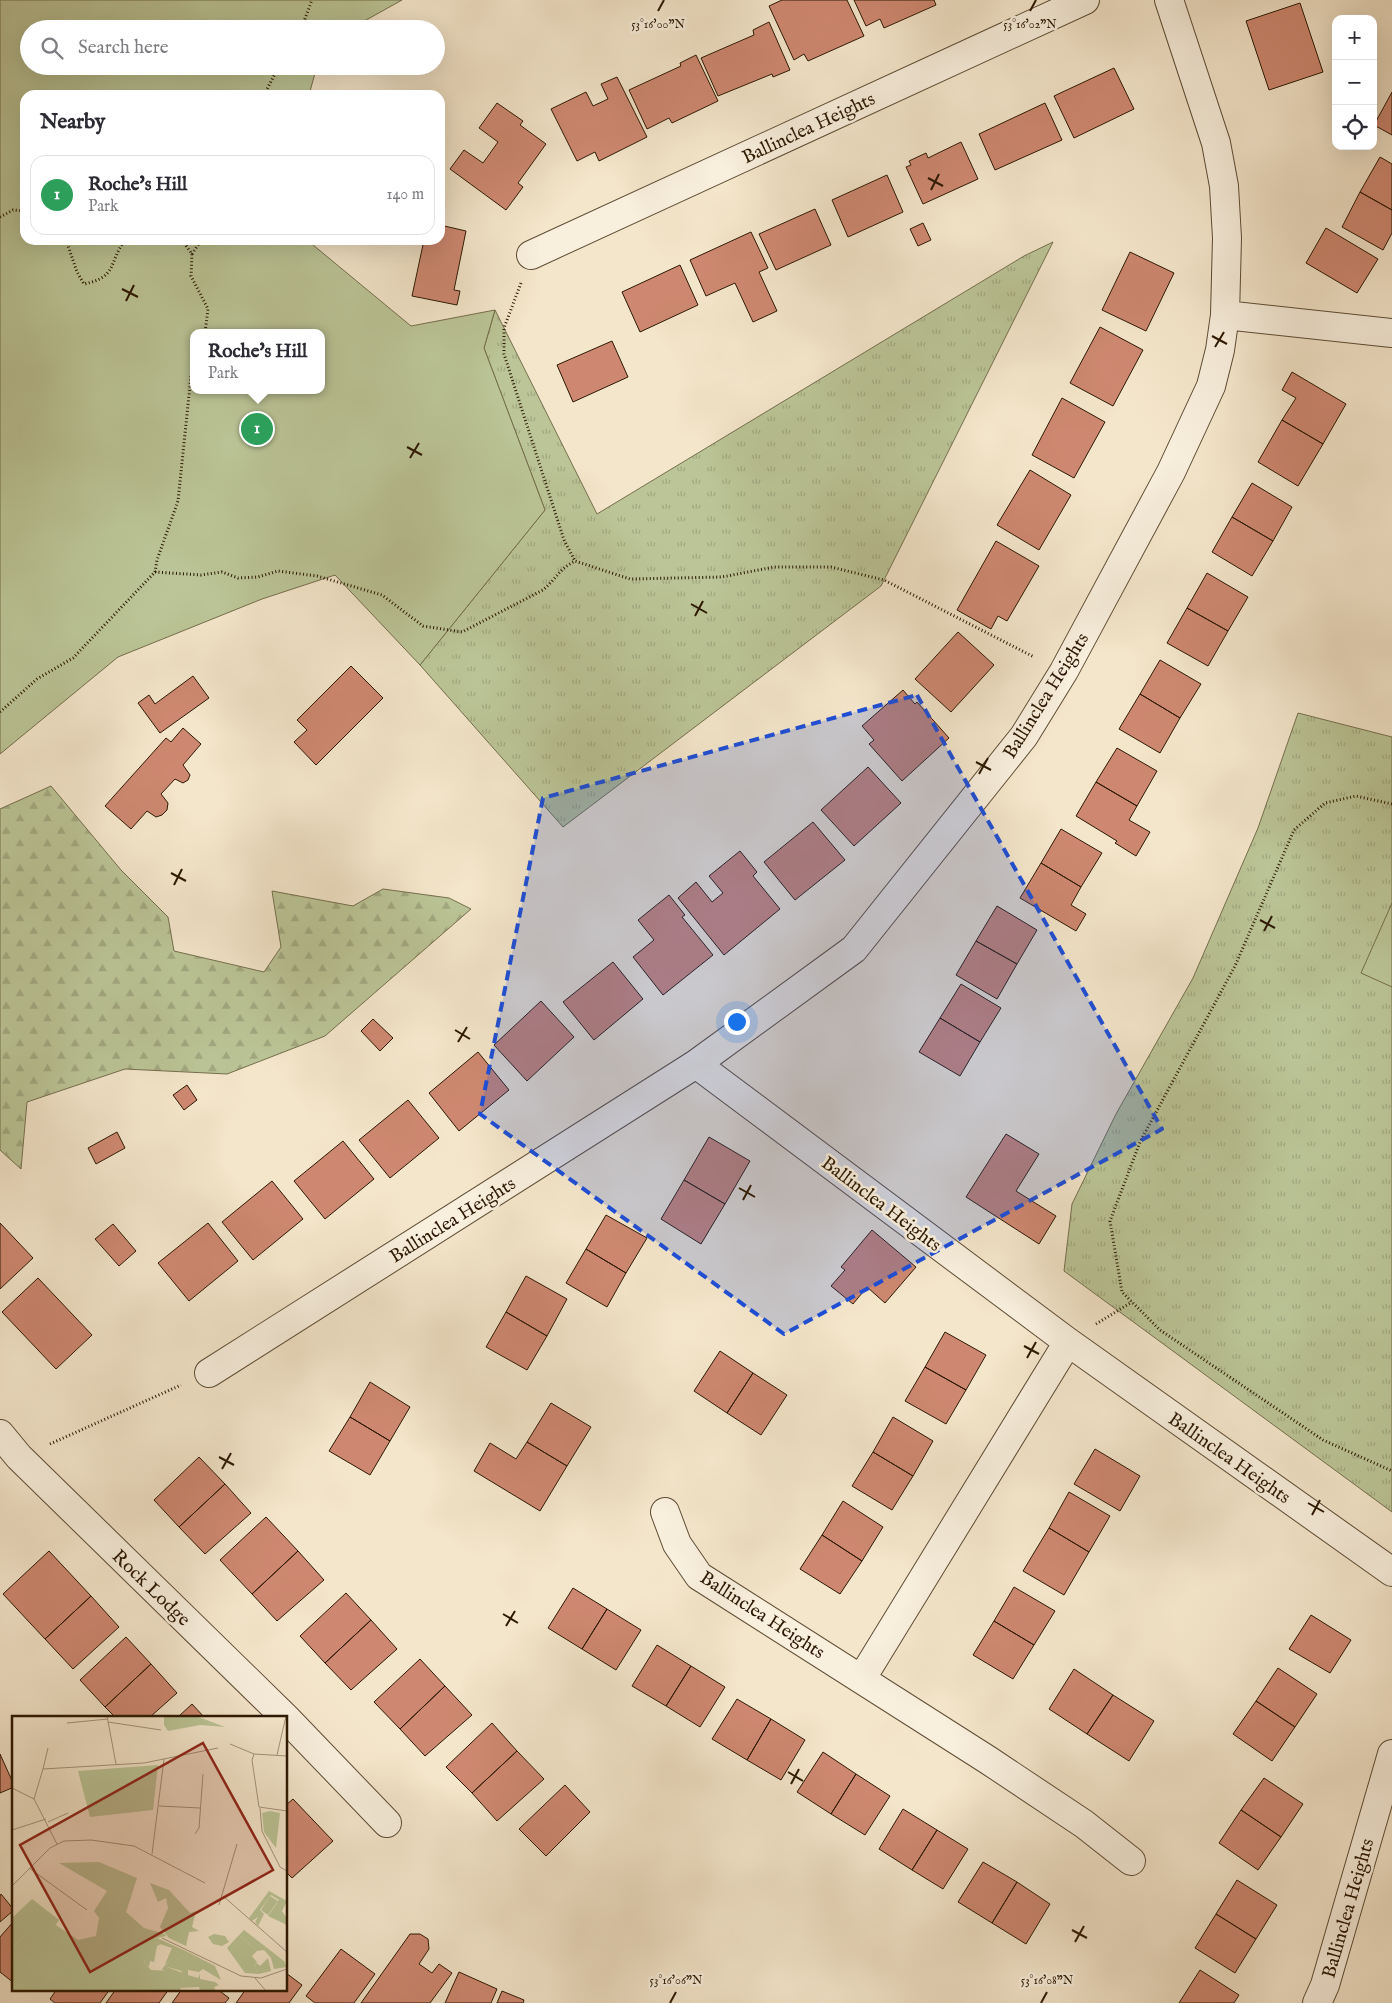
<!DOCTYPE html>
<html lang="en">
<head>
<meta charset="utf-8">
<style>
	:root { --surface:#fff; --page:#f7f7f7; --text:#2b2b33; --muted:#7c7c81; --line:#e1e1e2; --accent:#2563eb }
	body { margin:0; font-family:"IM FELL English",serif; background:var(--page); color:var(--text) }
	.controls { position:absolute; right:15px; top:15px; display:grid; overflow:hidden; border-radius:10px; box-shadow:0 5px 20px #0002 }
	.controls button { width:45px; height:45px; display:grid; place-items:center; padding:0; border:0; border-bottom:1px solid var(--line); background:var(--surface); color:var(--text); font:25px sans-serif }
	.you { position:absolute; left:736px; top:1021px; width:18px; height:18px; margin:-12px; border:4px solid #fff; border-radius:50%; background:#1a73e8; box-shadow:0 0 0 8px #1a73e833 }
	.badge { display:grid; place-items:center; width:32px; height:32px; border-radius:50%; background:var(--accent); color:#fff; font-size:16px; font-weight:700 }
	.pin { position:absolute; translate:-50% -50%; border:2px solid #fff; box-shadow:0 1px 5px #0006 }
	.popup { position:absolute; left:190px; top:329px; width:135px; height:65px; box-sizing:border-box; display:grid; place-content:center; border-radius:10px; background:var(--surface); filter:drop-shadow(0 1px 4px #0005); font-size:16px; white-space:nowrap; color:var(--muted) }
	.popup b { font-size:19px; color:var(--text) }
	.popup::after { content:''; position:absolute; left:50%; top:100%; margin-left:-10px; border:10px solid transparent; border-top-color:var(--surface) }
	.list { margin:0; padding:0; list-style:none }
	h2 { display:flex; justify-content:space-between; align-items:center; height:65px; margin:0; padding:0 20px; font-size:21px }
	h2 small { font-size:16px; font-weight:400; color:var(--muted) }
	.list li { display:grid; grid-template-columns:32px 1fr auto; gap:15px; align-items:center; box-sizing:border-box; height:80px; margin:0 10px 10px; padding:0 10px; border:1px solid var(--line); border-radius:15px }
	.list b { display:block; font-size:19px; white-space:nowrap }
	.list p { margin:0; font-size:16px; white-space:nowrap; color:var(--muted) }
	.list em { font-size:16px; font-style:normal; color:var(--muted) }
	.icon { flex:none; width:28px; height:28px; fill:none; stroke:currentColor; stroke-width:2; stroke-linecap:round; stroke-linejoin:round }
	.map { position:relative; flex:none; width:1392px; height:2003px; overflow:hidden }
	.search { position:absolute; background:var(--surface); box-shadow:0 5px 20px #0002; left:20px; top:20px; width:425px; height:55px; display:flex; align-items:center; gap:12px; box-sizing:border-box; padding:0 18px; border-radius:28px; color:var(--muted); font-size:19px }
	.panel { position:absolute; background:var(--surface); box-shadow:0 5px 20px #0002; left:20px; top:90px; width:425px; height:155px; border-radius:15px }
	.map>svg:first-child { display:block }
	.grass { fill:url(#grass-tufts); stroke:#746e4c }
	.forest { fill:url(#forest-firs); stroke:#746e4c }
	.park { fill:#bbc597; stroke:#746e4c; fill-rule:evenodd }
	.building { fill:#ce8871; stroke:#2c1802 }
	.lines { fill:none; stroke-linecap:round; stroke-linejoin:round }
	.minor-casing { stroke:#5e4c34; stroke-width:30 }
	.path { stroke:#2c1802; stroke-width:3; stroke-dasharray:1 2.5; stroke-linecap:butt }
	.minor { stroke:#f8efdd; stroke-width:28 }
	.marked { fill:#1d4ed8; fill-opacity:0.2; stroke:#1d4ed8; stroke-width:4; stroke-dasharray:10 6; stroke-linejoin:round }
	.ticks { fill:none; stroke:#2c1802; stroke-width:2 }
	.labels { text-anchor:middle; stroke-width:5; stroke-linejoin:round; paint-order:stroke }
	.street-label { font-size:19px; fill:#2c1802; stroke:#f8efdd }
	.inset-road { fill:none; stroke:#a4947b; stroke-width:1 }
	.view { fill:#8f2418; fill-opacity:0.15; stroke:#8f2418; stroke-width:2.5 }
	.inset-edge { fill:none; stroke:#2c1802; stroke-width:2.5 }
	.ticks-label { font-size:12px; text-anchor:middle; fill:#2c1802; stroke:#f8efdd; stroke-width:5; stroke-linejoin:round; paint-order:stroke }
</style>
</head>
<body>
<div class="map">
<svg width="1392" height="2003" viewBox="0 0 1392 2003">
	<defs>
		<pattern id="grass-tufts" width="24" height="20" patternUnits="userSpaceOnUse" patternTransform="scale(1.25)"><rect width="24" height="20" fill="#bbc597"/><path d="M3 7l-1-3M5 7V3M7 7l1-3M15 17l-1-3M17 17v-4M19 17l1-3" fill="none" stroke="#a1a880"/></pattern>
		<pattern id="forest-firs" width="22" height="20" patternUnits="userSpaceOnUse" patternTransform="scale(1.25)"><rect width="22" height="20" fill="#bbc597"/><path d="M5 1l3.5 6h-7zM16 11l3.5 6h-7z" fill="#a1a880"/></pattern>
	</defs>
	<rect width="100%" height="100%" fill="#f4e6cb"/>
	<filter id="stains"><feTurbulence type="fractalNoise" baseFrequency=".004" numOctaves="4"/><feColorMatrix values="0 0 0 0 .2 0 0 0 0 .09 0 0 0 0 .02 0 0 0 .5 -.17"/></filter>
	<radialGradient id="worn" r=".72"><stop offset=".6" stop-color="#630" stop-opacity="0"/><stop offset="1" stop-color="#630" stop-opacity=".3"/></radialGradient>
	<path class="grass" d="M1053,242L881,586L563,827L420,665L545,510L484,348L495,310L597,514L1024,256Z
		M1298,713L1392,737V1512L1064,1271L1072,1204L1116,1114L1193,978L1258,828Z"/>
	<path class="forest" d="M51,786L121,870L168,917L174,951L264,972L281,947L272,891L353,906L383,889L449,898L471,909L325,1036L227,1074L125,1069L27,1102L21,1169L0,1150V809Z"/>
	<path class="park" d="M0,0H402L350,29H29V66H317L309,95H25V240H307L411,326L495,310L484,348L545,510L420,665L335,575L262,599L118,657L0,754ZM193,333H321V390H193Z
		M1392,903V987L1361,973Z"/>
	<path class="building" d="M782,0H847L864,36L808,61L804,54L794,60L769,6Z
		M854,0H934L936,5L884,28L880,19L866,26Z
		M1300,3L1323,72L1269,90L1246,21Z
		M769,22L790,70L773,77L772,74L718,96L701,58L754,35L753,30Z
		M696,55L718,101L672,123L669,118L647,129L629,90L681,66L680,63Z
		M1114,68L1134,109L1074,138L1054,96Z
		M617,77L647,137L599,161L595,152L577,161L551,109L586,92L593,106L608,99L601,84Z
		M1392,92V135L1374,125Z
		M497,103L523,121L520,125L546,144L518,183L523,187L506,210L450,169L464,150L483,163L498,142L479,128Z
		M1045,103L1062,140L995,170L979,134Z
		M961,142L978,179L923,204L906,167L911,165L909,161L926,153L928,158Z
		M1380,157L1392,164V210L1360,192Z
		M887,175L903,212L848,237L832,200Z
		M1360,192L1392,210V233L1383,250L1342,227Z
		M815,209L831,245L776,270L759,234Z
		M923,223L931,240L918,246L910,229Z
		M440,225L466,231L454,290L460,291L457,305L412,296L424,240H440Z
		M1326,228L1378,259L1357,293L1306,263Z
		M751,232L768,268L759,272L777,311L753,322L735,283L706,296L690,260Z
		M1130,252L1174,273L1146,331L1102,310Z
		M680,265L698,305L640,332L622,292Z
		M1100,327L1143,350L1113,406L1070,383Z
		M612,341L628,377L573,402L557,365Z
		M1292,372L1346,404L1323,444L1282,420L1296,398L1282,390Z
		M1062,398L1105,422L1074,478L1032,455Z
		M1282,420L1323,444L1298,486L1258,462Z
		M1030,470L1071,495L1039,550L997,525Z
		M1252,483L1292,507L1273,541L1232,517Z
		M1232,517L1273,541L1252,576L1212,552Z
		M996,541L1039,566L1007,621L998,616L991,629L957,610Z
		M1207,573L1248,597L1228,631L1187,608Z
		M1187,608L1228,631L1208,666L1167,643Z
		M958,632L994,665L951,712L915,679Z
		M1160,660L1201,684L1180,718L1140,694Z
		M351,666L383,698L316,765L294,742L307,730L297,720Z
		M193,676L209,698L160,733L138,703L149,695L155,704Z
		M903,690L915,704L917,702L949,738L902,781L869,744L874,740L862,726Z
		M1140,694L1180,718L1160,753L1119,729Z
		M183,728L201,744L183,765L190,775L188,780L183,783L175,779L161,794L168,803L167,810L162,815L156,817L147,811L131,829L105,806L166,738L171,742Z
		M1117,748L1157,771L1137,806L1096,782Z
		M868,767L901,803L854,846L821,810Z
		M1096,782L1137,806L1129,820L1150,832L1136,856L1115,843L1117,841L1076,816Z
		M813,822L845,860L795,900L764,862Z
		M1061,829L1102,853L1081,887L1041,863Z
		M740,851L757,872L753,876L780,909L724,955L678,898L696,882L712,902L723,893L709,876Z
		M1041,863L1081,887L1071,905L1086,914L1076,931L1020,898Z
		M669,895L685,915L682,917L713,955L663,995L633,957L654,940L638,920Z
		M997,906L1037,930L1017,964L976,941Z
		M976,941L1017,964L997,999L956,975Z
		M613,962L643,999L594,1040L563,1002Z
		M961,984L1001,1008L980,1042L940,1018Z
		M541,1001L574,1037L527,1081L494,1045Z
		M940,1018L980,1042L960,1076L919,1052Z
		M373,1019L393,1038L380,1051L361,1031Z
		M478,1052L509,1090L459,1131L429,1093Z
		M187,1085L197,1100L184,1110L173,1095Z
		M408,1100L439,1138L390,1178L359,1140Z
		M117,1132L125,1148L96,1164L88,1148Z
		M1006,1134L1039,1154L1016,1191L1056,1216L1039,1244L966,1197Z
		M709,1137L750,1161L725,1204L684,1180Z
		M343,1141L374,1179L325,1219L294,1181Z
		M684,1180L725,1204L701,1244L661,1219Z
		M272,1181L303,1219L253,1260L222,1222Z
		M606,1215L647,1238L626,1273L586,1249Z
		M0,1223L33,1258L0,1289Z
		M208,1223L238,1261L189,1301L158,1263Z
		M113,1224L136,1251L119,1266L95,1239Z
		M872,1230L916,1267L885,1303L867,1287L853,1304L831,1286L845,1270L841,1267Z
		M586,1249L626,1273L607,1307L566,1283Z
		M526,1276L567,1299L547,1336L506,1312Z
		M38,1278L92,1335L56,1369L2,1312Z
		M506,1312L547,1336L527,1370L486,1347Z
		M945,1332L986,1355L966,1390L925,1367Z
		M720,1351L753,1373L727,1413L694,1391Z
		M925,1367L966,1390L946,1424L905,1401Z
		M753,1373L787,1395L761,1435L727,1413Z
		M370,1382L410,1407L390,1441L350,1417Z
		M551,1403L591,1427L567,1466L527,1442Z
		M350,1417L390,1441L370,1475L329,1451Z
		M893,1417L933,1441L913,1476L873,1452Z
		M527,1442L567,1466L540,1511L474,1471L490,1443L516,1459Z
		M1095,1449L1140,1476L1120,1511L1074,1484Z
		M873,1452L913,1476L892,1510L852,1486Z
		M199,1457L225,1484L179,1527L154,1500Z
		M225,1484L251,1513L205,1554L179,1527Z
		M1069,1492L1110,1516L1089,1552L1049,1528Z
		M843,1501L883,1527L862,1561L822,1535Z
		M266,1517L298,1551L252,1594L220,1560Z
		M1049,1528L1089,1552L1064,1595L1023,1571Z
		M822,1535L862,1561L840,1594L800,1569Z
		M49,1551L91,1596L45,1639L3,1594Z
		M298,1551L324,1580L277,1621L252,1594Z
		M1014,1587L1055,1611L1034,1645L994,1621Z
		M573,1588L607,1609L582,1649L548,1628Z
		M346,1593L371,1620L325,1663L300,1636Z
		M91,1596L119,1627L73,1669L45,1639Z
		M607,1609L641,1630L616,1670L582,1649Z
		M1311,1615L1351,1640L1330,1673L1289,1649Z
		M371,1620L397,1649L351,1690L325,1663Z
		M994,1621L1034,1645L1013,1679L973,1655Z
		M126,1637L151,1664L105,1707L80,1680Z
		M657,1645L691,1666L666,1706L632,1686Z
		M420,1659L445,1686L400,1729L374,1702Z
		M151,1664L177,1693L150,1717H115L105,1707Z
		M691,1666L725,1687L700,1727L666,1706Z
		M1278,1668L1317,1694L1295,1727L1256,1701Z
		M1074,1669L1113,1695L1087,1734L1049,1709Z
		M445,1686L472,1715L425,1756L400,1729Z
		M1113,1695L1154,1721L1129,1761L1087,1734Z
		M737,1699L771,1719L747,1760L712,1739Z
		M1256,1701L1295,1727L1272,1761L1233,1734Z
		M192,1704L204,1717H178Z
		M771,1719L805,1740L781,1780L747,1760Z
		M492,1723L517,1751L472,1793L446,1767Z
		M517,1751L544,1779L497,1821L472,1793Z
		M823,1752L856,1774L831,1814L797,1792Z
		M0,1754L14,1785V1787L0,1793Z
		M856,1774L890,1796L865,1835L831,1814Z
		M1264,1778L1303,1804L1281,1837L1241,1810Z
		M565,1785L590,1812L546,1856L519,1829Z
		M293,1799L333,1841L292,1878L286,1872V1805Z
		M903,1809L937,1830L912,1870L879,1849Z
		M1241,1810L1281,1837L1258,1870L1219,1843Z
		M937,1830L968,1849L943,1889L912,1870Z
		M983,1862L1017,1882L992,1923L958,1902Z
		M1237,1880L1277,1905L1256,1939L1216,1914Z
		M1017,1882L1050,1904L1026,1944L992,1923Z
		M1,1894L14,1910L0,1922V1896Z
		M1216,1914L1256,1939L1235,1973L1195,1948Z
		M14,1921V1983L0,1972V1937Z
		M410,1934H420L428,1939L429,1949L419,1964L432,1973L439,1964L452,1973L430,2003H361Z
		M341,1949L375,1974L354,2003H315L306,1996Z
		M1200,1970L1239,1995L1234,2003H1179Z
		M459,1972L497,1989L491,2003H445Z
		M286,1973L302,1985L289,2003H236L246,1989H286Z
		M57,1989H110L100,2003H55L50,1999Z
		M116,1989H169L159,2003H106Z
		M182,1989H217L229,1998L225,2003H172Z
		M502,1991L524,2000L523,2003H497Z"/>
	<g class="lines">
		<defs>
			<path id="minor" d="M531,255L1085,0
				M1225,315L1392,333
				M696,1064L1068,1342L1392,1572
				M209,1373L696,1064L854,949L1024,736L1064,671L1171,472L1211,386L1220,350L1225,315L1227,238L1224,186L1216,143L1169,0
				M0,1434L19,1457L285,1717
				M665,1512L677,1544L699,1576L988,1760L1084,1824L1131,1861
				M862,1678L1068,1342
				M286,1718L387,1823
				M1317,2003L1325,1985L1392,1754"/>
		</defs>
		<use href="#minor" class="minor-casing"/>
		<path class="path" d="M301,29L312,0
			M264,95L279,66
			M0,217L13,210L25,211
			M66,240L77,272L84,284C118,277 108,263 125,240
			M182,240L192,254L191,276L208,309L205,333
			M192,254L201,240
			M521,283L504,328V354L564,540L575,561
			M155,572L201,575L222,572L238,578L258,577L278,571L317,576L382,595L423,626L462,632L543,590C557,578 559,569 575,561L630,579L722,577L774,567H831L884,580L1034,657
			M0,712L37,679L73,658L155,572L157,560L178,501L191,376L193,371
			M1392,804L1356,796L1325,803L1294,830L1235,966L1140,1142L1110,1221L1122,1292L1160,1330L1323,1440L1392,1471
			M1096,1324L1132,1302
			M50,1444L181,1385"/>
		<use href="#minor" class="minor"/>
	</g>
	<path class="marked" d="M917,695L1162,1129L784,1334L480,1114L543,798Z"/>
	<path class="ticks" d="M658,11L664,0M1030,11L1036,0M928,178L943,186M931,190L939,174M122,289L138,297M126,301L134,285M1212,336L1227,344M1215,347L1224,332M407,447L422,455M410,458L419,443M691,604L707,613M695,616L703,601M976,762L991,770M979,774L988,758M171,873L186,881M174,885L182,869M1260,920L1275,928M1264,931L1272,916M455,1030L470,1039M458,1042L467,1027M739,1188L755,1197M743,1200L751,1185M1024,1346L1039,1354M1027,1358L1036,1342M219,1457L234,1465M222,1469L231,1453M1308,1503L1324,1512M1312,1515L1320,1500M503,1614L518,1623M506,1626L515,1611M788,1772L803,1781M791,1784L799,1769M1072,1930L1087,1938M1075,1942L1084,1926M670,2003L676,1992M1041,2003L1047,1992"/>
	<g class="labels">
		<g class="street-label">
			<text transform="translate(808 127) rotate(-25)" y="7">Ballinclea Heights</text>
			<text transform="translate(1045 695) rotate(-58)" y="7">Ballinclea Heights</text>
			<text transform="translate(882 1203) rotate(37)" y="7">Ballinclea Heights</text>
			<text transform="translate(452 1219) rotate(-32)" y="7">Ballinclea Heights</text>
			<text transform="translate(1230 1457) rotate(35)" y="7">Ballinclea Heights</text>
			<text transform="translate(152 1587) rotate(44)" y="7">Rock Lodge</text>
			<text transform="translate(763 1614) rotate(33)" y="7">Ballinclea Heights</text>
			<text transform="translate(1347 1908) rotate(-74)" y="7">Ballinclea Heights</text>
		</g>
	</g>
	<g transform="translate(12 1716)">
		<rect width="275" height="275" fill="#f4e6cb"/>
		<path d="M152,0H184L213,11L188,9L156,15L152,9ZM146,49L141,94L78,101L66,55ZM258,95L268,97L264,132L252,116L250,97ZM87,146L125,162L118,184L82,195L95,175L47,147ZM20,183L47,204L43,210L35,204L19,206L10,223L0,231V202ZM232,214L272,245L275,251L262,253L259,242L252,234L245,235L227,219ZM164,242L170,255L152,250L160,243ZM256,242L259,255L247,258L242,250L245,247L248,250Z" fill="#bbc597"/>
		<path d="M138,167L157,174L178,197L184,195L180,211L187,215L177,216L174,230L157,222L148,211L156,192L154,182L146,186ZM257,175L275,185L270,195L275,202V209L256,200L267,184L259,179L248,194L252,198L246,210L243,206L246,201L240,205L237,202ZM202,218L213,220L217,226L210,230L201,228L196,221ZM145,222L176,236L174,255L170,257L164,242L153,248L160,232L142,226Z" fill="#bbc597"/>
		<path d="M85 74a7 7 0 1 1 14 0a7 7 0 1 1-14 0ZM97,180L118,184L114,196L132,212L153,218L154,220L145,222L132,246L139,254L160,255L172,260L168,275H0V231L10,223L19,205L35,203L66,224L84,220L87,202L82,195ZM258,180L266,185L256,199L249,194Z" fill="#bbc597"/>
		<path d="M227,219L245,235L240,240L245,246L242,250L247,258L233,257L215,232ZM142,226L149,228L145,230L142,246L138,245L137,251L132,246ZM176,236L203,250L209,264L191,253L187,256L176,254V259L186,262L188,258V263L203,266L207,269L202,271L204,275H188L187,271L168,272L172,260L150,254L152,250L171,257Z" fill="#bbc597"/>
		<path class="inset-road" d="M95,0L104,48M96,6L149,14M55,7L96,3M218,28L242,38L275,40M242,38L240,44L247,91L275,95M265,39L274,0M31,53L36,32M0,72L22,83L45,128M22,83L31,53L132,47L206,32M147,90L188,92M248,92L250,115L268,151L275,155M36,106L56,97M0,114L34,103M183,118L187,112L191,58M140,138L152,43M17,152L75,194M0,170L38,132L52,125L79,124L122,130L193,167M211,180L275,236M207,189L225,128M150,222L229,260L249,262L275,253M243,262L254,275"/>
		<path class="view" d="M191,27L261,154L78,256L8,129Z"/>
		<rect width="275" height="275" class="inset-edge"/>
	</g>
	<g class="ticks-label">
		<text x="658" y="28">53°16'00"N</text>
		<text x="1030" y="28">53°16'02"N</text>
		<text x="676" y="1984">53°16'06"N</text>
		<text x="1047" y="1984">53°16'08"N</text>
	</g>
	<rect width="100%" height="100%" filter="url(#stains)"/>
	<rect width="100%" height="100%" fill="url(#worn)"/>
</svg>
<div class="controls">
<button>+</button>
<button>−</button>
<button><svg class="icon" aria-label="locate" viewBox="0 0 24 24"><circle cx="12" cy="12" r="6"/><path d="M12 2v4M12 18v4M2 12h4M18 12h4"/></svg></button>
</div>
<div class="you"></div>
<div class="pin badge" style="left:257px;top:429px;background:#2e9e5b">1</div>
<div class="popup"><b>Roche's Hill</b>Park</div>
<div class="search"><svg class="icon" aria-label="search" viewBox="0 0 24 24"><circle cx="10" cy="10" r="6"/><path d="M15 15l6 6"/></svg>Search here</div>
<section class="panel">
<h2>Nearby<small></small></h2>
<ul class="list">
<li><span class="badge" style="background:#2e9e5b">1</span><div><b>Roche's Hill</b><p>Park</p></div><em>140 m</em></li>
</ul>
</section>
</div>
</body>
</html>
